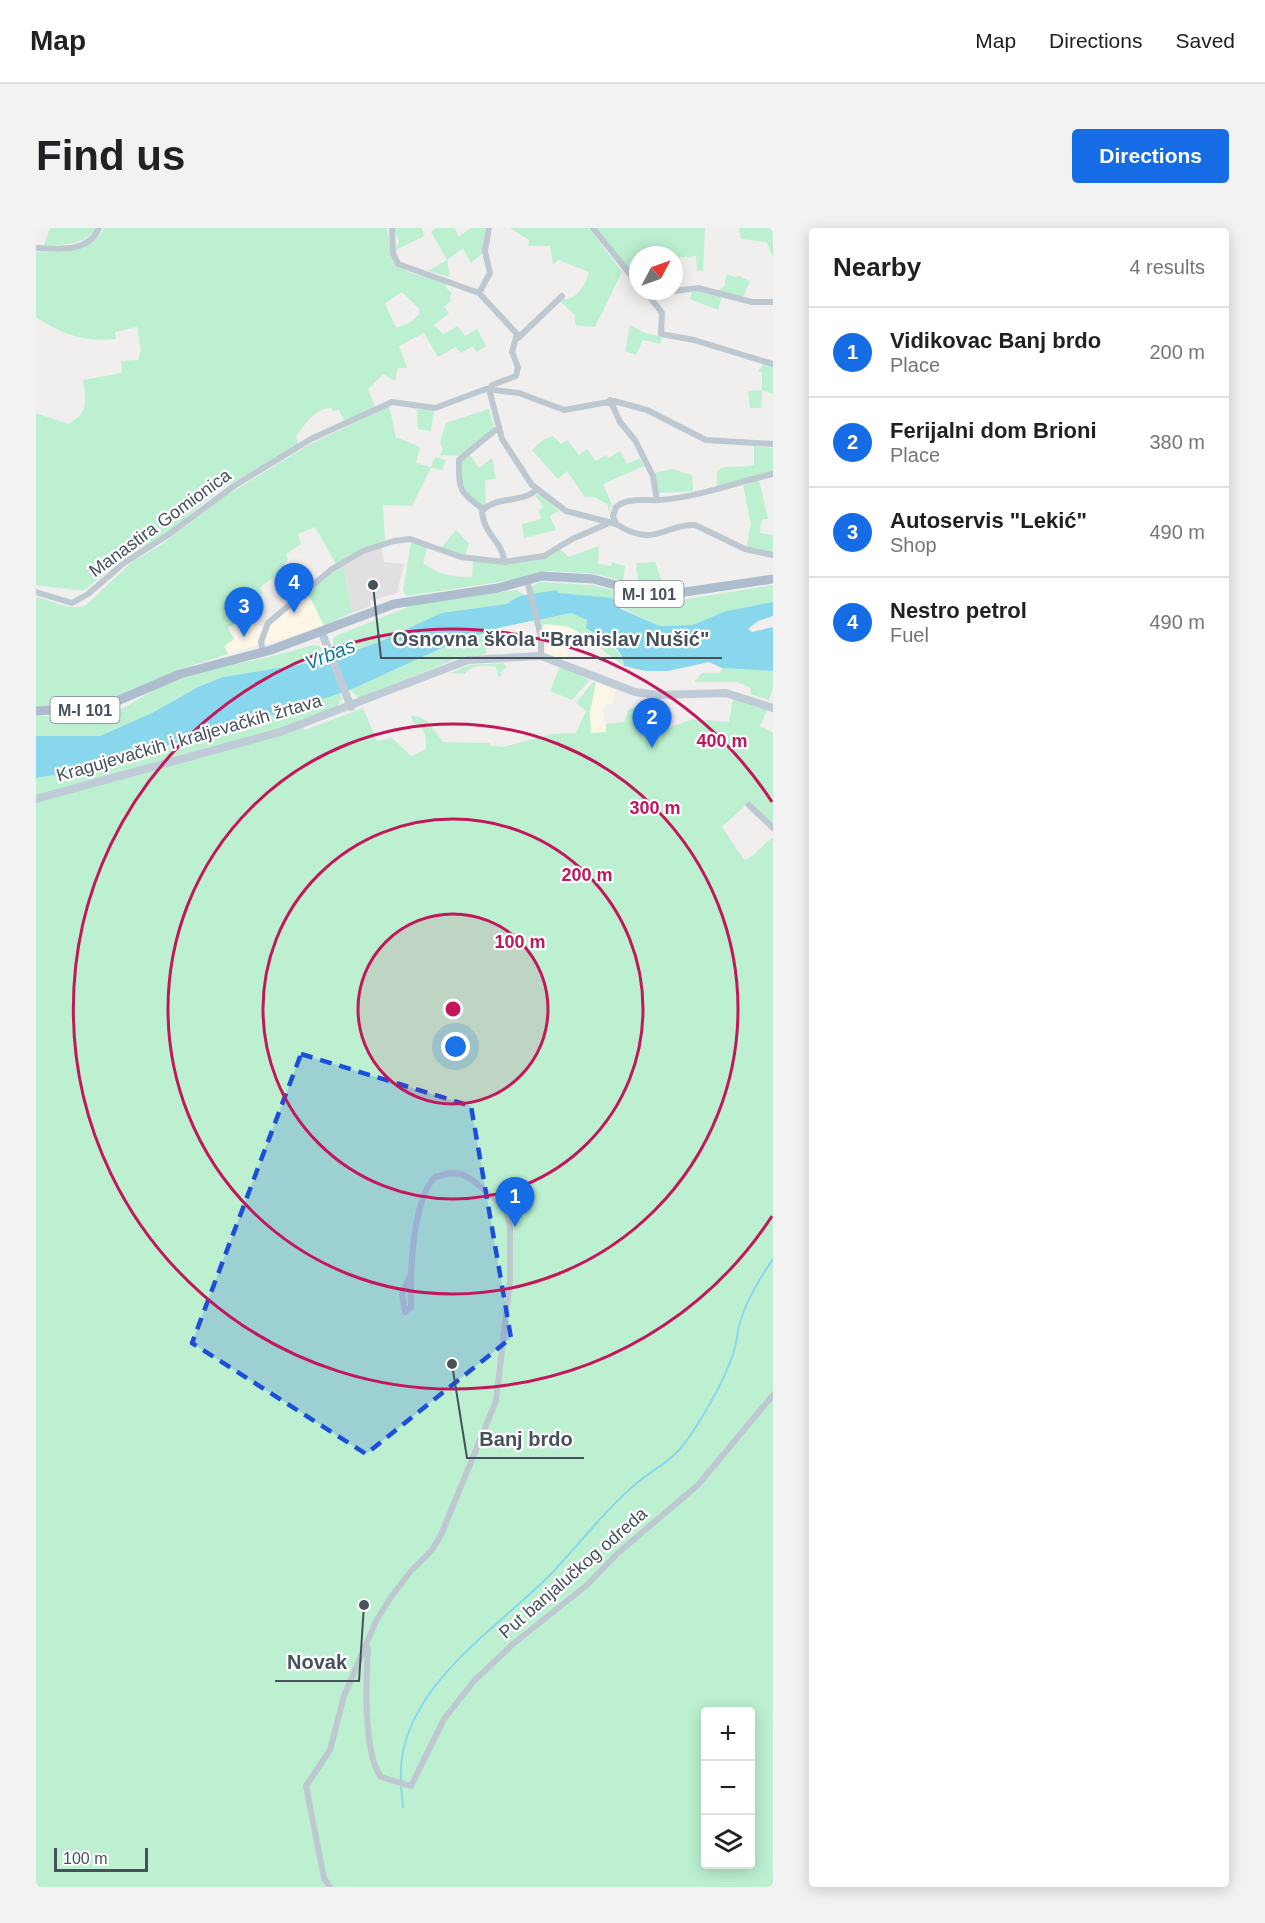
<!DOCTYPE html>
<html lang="en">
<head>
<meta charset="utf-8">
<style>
	:root { --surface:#fff; --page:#f2f2f2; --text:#202124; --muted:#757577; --line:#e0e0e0; --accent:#166ce4 }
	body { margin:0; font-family:Helvetica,sans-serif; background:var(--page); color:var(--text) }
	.controls { position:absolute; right:18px; bottom:18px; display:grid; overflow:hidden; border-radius:6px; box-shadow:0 3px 15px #0003 }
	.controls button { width:54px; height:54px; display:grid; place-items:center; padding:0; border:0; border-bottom:2px solid var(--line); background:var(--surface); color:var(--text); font:30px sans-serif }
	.compass { position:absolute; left:593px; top:18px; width:54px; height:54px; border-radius:50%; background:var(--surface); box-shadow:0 3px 15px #0003; rotate:49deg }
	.scale { position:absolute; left:18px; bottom:15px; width:94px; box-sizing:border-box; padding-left:6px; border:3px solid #46515c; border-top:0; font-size:16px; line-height:21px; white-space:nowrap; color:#46515c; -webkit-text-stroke:4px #fff; paint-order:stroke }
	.you { position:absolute; left:420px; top:819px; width:21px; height:21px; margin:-15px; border:4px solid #fff; border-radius:50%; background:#1a73e8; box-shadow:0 0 0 9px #1a73e833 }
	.badge { display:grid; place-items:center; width:39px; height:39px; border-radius:50%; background:var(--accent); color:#fff; font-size:20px; font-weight:700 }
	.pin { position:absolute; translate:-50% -50px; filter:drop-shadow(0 2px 3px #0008) }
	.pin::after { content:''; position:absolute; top:32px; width:21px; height:18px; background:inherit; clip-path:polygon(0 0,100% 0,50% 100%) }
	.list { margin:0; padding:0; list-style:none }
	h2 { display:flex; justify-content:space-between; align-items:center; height:78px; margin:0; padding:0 24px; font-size:26px }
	h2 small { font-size:20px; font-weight:400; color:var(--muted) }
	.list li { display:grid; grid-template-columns:39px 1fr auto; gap:18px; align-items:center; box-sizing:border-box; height:90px; padding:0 24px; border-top:2px solid var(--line) }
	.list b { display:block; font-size:22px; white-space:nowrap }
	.list p { margin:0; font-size:20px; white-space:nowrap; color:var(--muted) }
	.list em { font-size:20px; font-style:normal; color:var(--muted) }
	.icon { flex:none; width:33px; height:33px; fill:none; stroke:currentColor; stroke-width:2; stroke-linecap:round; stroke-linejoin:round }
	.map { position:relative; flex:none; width:737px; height:1659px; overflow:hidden; border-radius:6px }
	header { display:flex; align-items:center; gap:36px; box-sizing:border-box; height:84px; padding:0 30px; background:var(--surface); border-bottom:2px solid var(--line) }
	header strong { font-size:28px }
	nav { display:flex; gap:33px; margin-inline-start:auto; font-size:21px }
	.intro { display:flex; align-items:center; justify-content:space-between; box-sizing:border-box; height:144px; padding:0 36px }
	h1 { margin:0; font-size:42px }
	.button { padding:15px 27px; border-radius:6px; background:var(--accent); color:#fff; font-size:21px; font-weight:700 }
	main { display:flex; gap:36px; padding:0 36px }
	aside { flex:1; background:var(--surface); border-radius:6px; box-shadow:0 3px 15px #0003 }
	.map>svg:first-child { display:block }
	.commercial { fill:#fcf6e7 }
	.education { fill:#e2dfe0 }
	.green { fill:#bcf0d1; fill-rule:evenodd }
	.water { fill:#88d7ed }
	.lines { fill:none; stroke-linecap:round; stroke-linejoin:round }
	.stream { stroke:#88d7ed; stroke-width:2 }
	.street { stroke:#bec8d1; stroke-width:6 }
	.secondary { stroke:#c0cbd8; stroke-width:8 }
	.primary { stroke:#adbdce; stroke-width:9 }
	.marked { fill:#1d4ed8; fill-opacity:0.2; stroke:#1d4ed8; stroke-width:4.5; stroke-dasharray:12 8; stroke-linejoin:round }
	.ring { fill:none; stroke:#c2185b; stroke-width:3 }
	.labels { text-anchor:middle; stroke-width:4.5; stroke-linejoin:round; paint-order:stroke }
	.shield { fill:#fff; stroke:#7e858d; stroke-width:1.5 }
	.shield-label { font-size:16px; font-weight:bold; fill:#46515c }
	.street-label { font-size:18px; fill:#46515c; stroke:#fff }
	.water-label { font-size:20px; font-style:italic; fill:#0b7b9c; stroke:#fff }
	.centre { fill:#c2185b; stroke:#fff; stroke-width:3 }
	.ring-label { font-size:18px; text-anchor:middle; font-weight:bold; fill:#c2185b; stroke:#fff; stroke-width:4.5; stroke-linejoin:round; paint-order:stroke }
	.leader { fill:none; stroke:#46515c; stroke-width:2 }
	.callout-dot { fill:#46515c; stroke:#fff; stroke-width:2 }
	.callout-label { font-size:20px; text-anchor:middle; font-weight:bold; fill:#46515c; stroke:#fff; stroke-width:4.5; stroke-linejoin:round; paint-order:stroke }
</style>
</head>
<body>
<header>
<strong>Map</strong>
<nav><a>Map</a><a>Directions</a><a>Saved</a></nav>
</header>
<div class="intro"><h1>Find us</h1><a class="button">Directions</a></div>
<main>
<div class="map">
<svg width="737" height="1659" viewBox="0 0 737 1659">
	<rect width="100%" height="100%" fill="#f1eeee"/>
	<path class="commercial" d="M272,365L288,398L229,416L231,399Z
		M212,395L228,398L223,416L192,426L188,417L198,411L196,406Z
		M508,396L530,398L541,403L529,433L511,427L504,400Z
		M560,455L580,462L577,476H569L567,485L570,504L554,505V484Z"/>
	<path class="education" d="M345,318L348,334L368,336L361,365L334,373L335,378L316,385L307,336Z"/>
	<path class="green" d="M14,0H61C48,18 28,17 8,17Z
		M68,0H351L357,34L372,44L412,55L409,58L416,66L413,69L416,72L408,79L413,85L398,97L407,106L422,98L429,108L441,101L450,118L441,124L437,118L425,125L419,119L402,129L388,105L363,118L371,140H362L359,153L347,146L332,161L339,179L308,193L303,182L297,183L295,180C277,181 270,196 260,208L263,217L241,232L186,260L126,309L94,326L47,363L0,357V185L32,196C53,185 50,173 47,152L86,145L85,133L102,132L105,122L101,99L79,104L80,111C51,115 24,106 0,89V24C24,25 57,25 68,0ZM366,64L383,81V86L375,94L360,100L349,75Z
		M358,0H386L388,8L360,22L363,13Z
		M400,0H419L422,9L435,0H450L446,26L435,35L427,20L411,32L414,49L392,43L411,32L395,4Z
		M474,0H553L586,44L559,99L539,97V87L525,74V71C541,73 549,58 553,44L522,32L517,37L514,18H492L493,12Z
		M561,0H669L667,43L661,42L660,28L638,30V27H602V53Z
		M703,0H737V30L731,14L705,11Z
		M691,46L699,49L703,48L714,53L707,69L681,64L688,58Z
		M661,62L686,68L682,82L654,71L656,63Z
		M594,97L609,105L626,109L624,116L607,112L600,127L589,123Z
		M728,136L737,139V166L726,162L725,180H714L712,163L726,162V144L722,143Z
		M353,178L360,209L384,219L380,235L395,239L399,229L410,232L406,242L395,240L376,278L347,277L349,313L318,325L300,336L279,299L262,306L265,316L250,326L252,331L241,347L224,359L227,366L197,387L200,394L192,400L198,411L188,418L192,426L144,441L70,475L0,479V369C17,372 31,383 49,378L97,333L125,317L188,269L271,218Z
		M381,181L398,183L395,203L382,201Z
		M453,181L458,200L425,228L404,227L407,221L404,215L410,195Z
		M517,208L525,216L531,212L543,227L551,221L560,233L570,227L573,230L584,223L591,236L604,230L608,238L567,256L576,277L573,285L572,277L559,269H549L531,243L522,251L496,222L507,212Z
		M718,218L737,220V243L681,259V243C691,235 705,241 718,237Z
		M434,227L443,240L456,230L460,251L449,252L450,277L447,278C428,265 423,255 425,233Z
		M636,241L656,247L657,263L623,265L619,245Z
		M723,252L732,291L725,292L724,305L737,307V324L711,318L715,295L707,258Z
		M502,266L508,268L523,283L514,288L520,302L488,310L486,296L505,291L503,282L508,279L499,267Z
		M420,302L433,316L429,328L405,320Z
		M375,314L391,319L387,335C404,347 415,349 436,349L437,332C465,338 500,338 524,321L533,329L563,318L562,336L575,338L576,334L589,338L587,353L560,346L512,343L463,354L370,368L367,362Z
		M619,334L629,362L603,358L600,335Z
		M307,336L316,385L288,398L272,365Z
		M503,354L557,357L628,375L737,357V374L690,383L656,397L624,398L563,369L523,365L496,366V359Z
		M480,362L491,368H484L470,376L405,385L343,414L301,427L297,418V411L302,407L377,377Z
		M535,385L551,392L558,405L573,412L588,432V438L541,403L530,398L508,396L506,400L503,390Z
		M447,407L451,426L425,429L323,470L314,462L406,420Z
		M276,417L284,418L291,432L187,449L162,459L116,485L64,508H0V488C28,488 55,492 82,482C101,475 118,458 138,452C184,437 231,432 276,417Z
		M468,435L471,440L466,442L465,449L462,448L460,439C450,437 435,436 429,446L414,445L433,437Z
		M524,438L554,452L536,472L514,463Z
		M686,440L737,443V460L733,472L714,466L715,460L701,454H658L666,445H684Z
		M557,454L560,455L554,484L555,505L570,504V496L588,494L592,482L607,476L606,503L627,502L657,491L693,494L697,471L731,482L724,498L737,505V597L713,574L686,599L708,632C720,629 726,615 737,610V1659H0V550C104,535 205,498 303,464L306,471L299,481L264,492L269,502L327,480L341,513L356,510L375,528L390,521C390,509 390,499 377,495L375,488C391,487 398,502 407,514L453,515L456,518L467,519L515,506L540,505L550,483L540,475ZM670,1484H714V1636H670Z"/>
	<path class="water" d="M520,362L523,365L576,370L585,381L624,398L656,397L690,383L737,374V388L722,393L712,401L716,404L737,399V443L686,440L673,434L632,443H609L588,438C588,418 564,409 550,400L551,392L535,385L466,399L406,420L314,462L203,498L37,544L0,550V508H64L116,485L162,459L187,449L291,432L343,414L405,385L470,376L484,368Z"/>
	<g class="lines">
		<path class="stream" d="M365,1552C360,1465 456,1404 511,1350C542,1319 567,1283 601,1255C615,1243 632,1235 644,1221C662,1199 688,1154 697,1126C701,1115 701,1102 705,1091C712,1069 724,1050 737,1031
			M365,1558L367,1579"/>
		<path class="street" d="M356,0L357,25L362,36L443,65L481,106L476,124L482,139L480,148L456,157L453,161L466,211L496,257L530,283L580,296
			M557,0L602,56
			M0,20C22,21 53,25 63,0
			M609,63L626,85L625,106L658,112L737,136
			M638,63L662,60L716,74H737
			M443,65L454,45L449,23L453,0
			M615,70L637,63
			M482,110L526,68
			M574,172L584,194L599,212L617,248L621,272
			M737,246C699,254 664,269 624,272C609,273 592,269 580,279L577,288L580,296C620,321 627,296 659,297L709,321L737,327
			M447,281C422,263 423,261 423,232L463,199
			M468,334C468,315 447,306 446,283C461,267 487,276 501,261
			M491,352L505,409V428
			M0,364L36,375L52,366L88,335L132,307L198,258L275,211L356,174L399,180L450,161L483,165L528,182L578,173L611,182L670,212L737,216
			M227,425L225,414L232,395L296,341L327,323L358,313L374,311L425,329L468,334L508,328L536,311L571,296
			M713,577L737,600
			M332,1420C330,1450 327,1525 345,1549L375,1558L408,1491L438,1453L477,1416L551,1357L582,1325L662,1257L737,1167
			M294,1659L288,1650L270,1558L294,1522L308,1468L340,1393L355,1369L375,1343L396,1322L405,1307L460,1173L474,1053V1000L470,980L435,951L425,946L414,945L399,949C376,972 374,1048 375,1079L369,1084L366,1066L374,1048"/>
		<path class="secondary" d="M286,405L315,479
			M0,571L244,504L432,432L505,428L599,464L623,467L690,465L737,480"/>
		<path class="primary" d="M0,483L67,479L144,446L235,422L358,376L462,360L506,348L557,351L613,366L642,365L737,351"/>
	</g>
	<path class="marked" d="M265,826L435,878L475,1110L330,1226L156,1115Z"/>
	<circle cx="417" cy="781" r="95" fill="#c2185b" fill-opacity=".12"/>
	<g class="ring">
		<circle cx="417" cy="781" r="95"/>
		<circle cx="417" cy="781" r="190"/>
		<circle cx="417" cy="781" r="285"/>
		<path d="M736 988A380 380 0 1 1 736 574"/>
	</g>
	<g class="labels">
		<g class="shield">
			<rect x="578.5" y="353" width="69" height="26" rx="4.5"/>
			<rect x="14.5" y="469" width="69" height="26" rx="4.5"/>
		</g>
		<g class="shield-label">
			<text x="613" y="372">M-I 101</text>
			<text x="49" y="488">M-I 101</text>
		</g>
		<g class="street-label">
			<text transform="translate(124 295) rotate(-36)" y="6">Manastira Gomionica</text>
			<text transform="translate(153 510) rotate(-16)" y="6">Kragujevačkih i kraljevačkih žrtava</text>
			<text transform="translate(537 1345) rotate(-41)" y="6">Put banjalučkog odreda</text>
		</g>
		<g class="water-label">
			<text transform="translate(294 426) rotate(-22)" y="7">Vrbas</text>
		</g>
	</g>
	<circle cx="417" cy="781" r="9" class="centre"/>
	<g class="ring-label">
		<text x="686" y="519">400 m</text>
		<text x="619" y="586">300 m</text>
		<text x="551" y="653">200 m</text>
		<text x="484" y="720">100 m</text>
	</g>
	<path class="leader" d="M337 357L345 430H686M416 1136L431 1230H548M328 1377L323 1453H239"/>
	<g class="callout-dot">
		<circle cx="337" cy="357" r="6"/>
		<circle cx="416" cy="1136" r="6"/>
		<circle cx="328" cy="1377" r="6"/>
	</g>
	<g class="callout-label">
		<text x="515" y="418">Osnovna škola "Branislav Nušić"</text>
		<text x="490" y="1218">Banj brdo</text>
		<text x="281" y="1441">Novak</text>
	</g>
</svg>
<div class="controls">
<button>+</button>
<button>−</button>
<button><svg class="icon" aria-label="layers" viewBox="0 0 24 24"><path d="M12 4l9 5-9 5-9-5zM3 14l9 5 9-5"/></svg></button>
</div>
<svg class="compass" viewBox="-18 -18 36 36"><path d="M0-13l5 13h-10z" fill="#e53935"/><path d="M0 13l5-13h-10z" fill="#757577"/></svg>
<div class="scale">100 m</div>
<div class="you"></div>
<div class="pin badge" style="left:479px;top:999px">1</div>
<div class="pin badge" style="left:616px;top:520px">2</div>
<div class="pin badge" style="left:208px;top:409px">3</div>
<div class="pin badge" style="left:258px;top:385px">4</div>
</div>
<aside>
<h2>Nearby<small>4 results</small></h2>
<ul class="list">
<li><span class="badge">1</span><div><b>Vidikovac Banj brdo</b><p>Place</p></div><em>200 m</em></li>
<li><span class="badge">2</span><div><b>Ferijalni dom Brioni</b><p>Place</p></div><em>380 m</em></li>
<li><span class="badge">3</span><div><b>Autoservis &quot;Lekić&quot;</b><p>Shop</p></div><em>490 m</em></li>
<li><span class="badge">4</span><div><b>Nestro petrol</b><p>Fuel</p></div><em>490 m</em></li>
</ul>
</aside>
</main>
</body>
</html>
